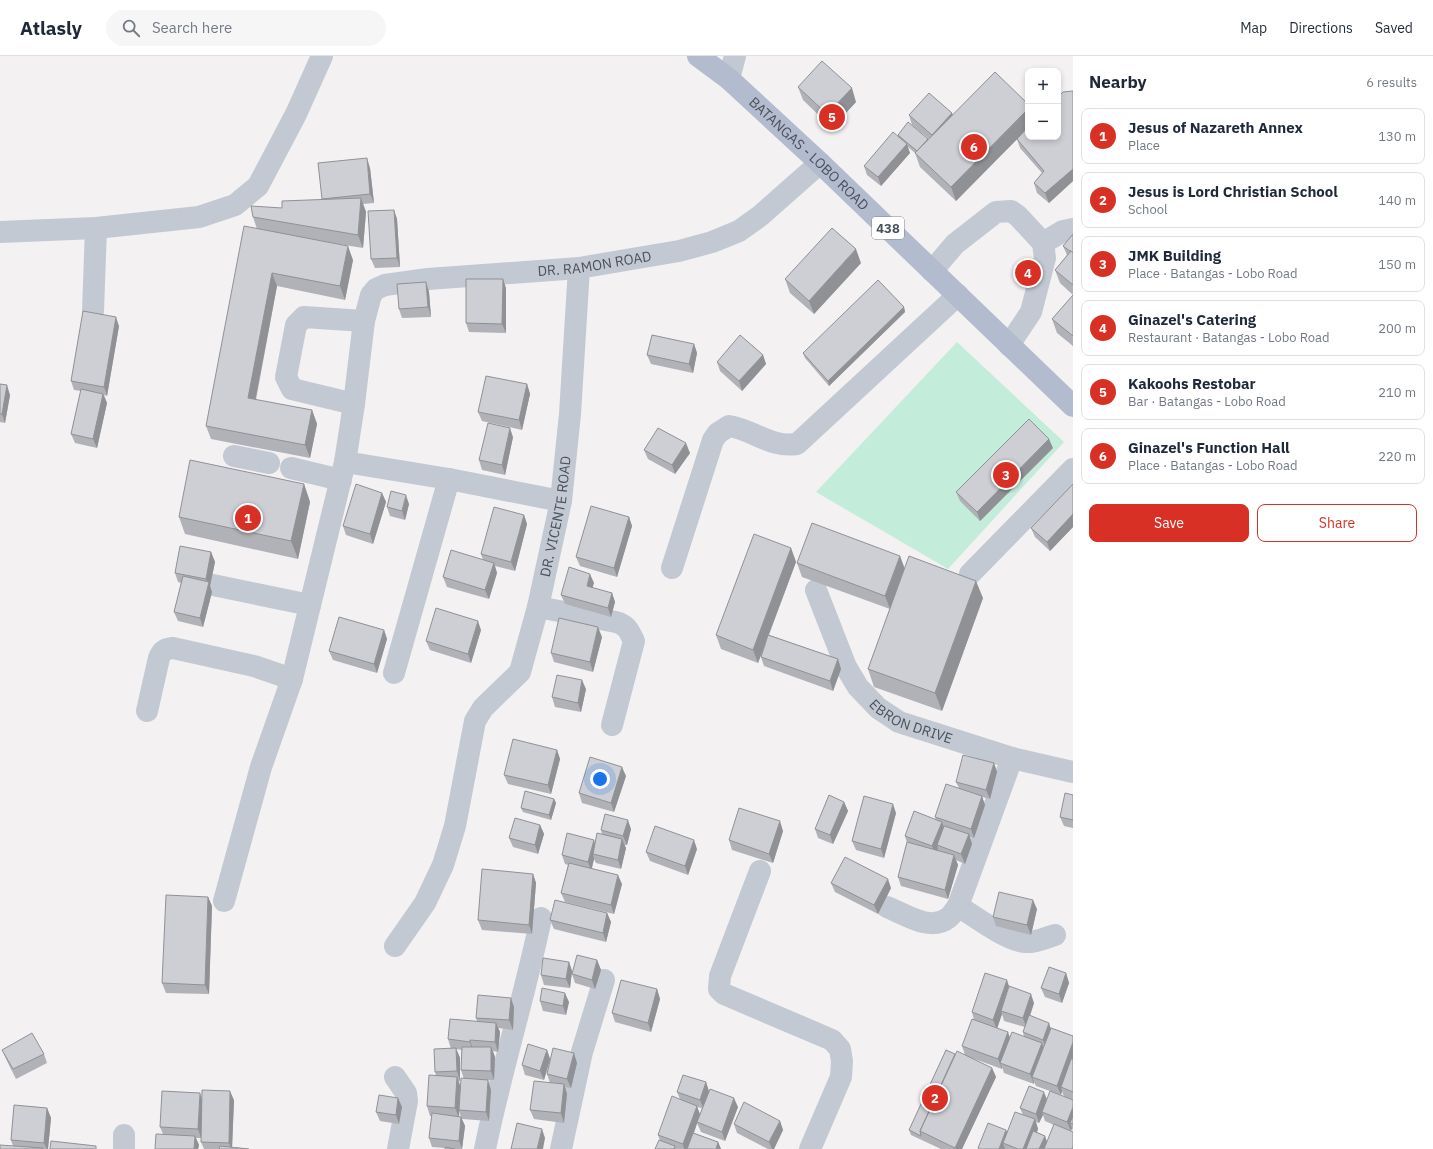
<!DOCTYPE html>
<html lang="en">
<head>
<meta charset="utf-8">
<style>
	:root { --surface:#fff; --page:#f6f6f7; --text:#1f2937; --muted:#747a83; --line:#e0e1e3; --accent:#d93025 }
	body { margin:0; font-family:"IBM Plex Sans",sans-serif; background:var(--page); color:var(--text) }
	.controls { position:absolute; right:12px; top:12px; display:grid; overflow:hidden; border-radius:8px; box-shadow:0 2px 6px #0003 }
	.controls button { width:36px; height:36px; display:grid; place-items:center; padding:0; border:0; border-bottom:1px solid var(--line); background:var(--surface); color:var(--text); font:20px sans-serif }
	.you { position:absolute; left:600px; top:723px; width:14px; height:14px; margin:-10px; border:3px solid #fff; border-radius:50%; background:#1a73e8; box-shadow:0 0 0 6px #1a73e833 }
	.badge { display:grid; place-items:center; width:26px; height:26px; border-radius:50%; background:var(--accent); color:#fff; font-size:13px; font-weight:700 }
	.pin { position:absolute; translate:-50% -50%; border:2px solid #fff; box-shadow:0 1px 4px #0006 }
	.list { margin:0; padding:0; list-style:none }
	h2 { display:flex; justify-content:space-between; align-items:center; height:52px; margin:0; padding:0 16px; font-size:17px }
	h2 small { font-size:13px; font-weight:400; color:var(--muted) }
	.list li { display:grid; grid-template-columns:26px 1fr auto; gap:12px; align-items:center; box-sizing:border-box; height:56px; margin:0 8px 8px; padding:0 8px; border:1px solid var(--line); border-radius:8px }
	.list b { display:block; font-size:15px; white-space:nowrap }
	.list p { margin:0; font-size:13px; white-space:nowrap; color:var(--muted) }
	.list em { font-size:13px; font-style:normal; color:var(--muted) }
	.actions { display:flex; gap:8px; padding:12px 16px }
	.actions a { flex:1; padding:9px 0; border:1px solid var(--accent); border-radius:8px; text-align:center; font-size:14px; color:var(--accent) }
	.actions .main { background:var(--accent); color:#fff }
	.icon { flex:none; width:22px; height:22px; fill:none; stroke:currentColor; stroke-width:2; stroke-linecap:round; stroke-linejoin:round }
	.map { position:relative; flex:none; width:1073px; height:1093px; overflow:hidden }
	header { display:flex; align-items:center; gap:24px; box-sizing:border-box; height:56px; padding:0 20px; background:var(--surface); border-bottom:1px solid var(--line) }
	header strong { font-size:19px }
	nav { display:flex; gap:22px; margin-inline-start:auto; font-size:14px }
	.search { width:280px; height:36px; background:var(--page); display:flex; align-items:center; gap:10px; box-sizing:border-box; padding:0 14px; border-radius:22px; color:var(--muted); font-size:15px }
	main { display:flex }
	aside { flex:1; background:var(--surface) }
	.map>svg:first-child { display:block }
	.green { fill:#c3edda }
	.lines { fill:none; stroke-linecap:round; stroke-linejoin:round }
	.minor { stroke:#c2c9d2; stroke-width:22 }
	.major { stroke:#b2bcce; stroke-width:22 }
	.wall { fill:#b1b2b7; fill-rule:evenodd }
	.shaded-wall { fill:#909195 }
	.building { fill:#cecfd5; stroke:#909195 }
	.labels { text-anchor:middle; stroke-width:3; stroke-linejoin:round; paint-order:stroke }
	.shield { fill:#fff; stroke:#80858e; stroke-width:1 }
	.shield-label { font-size:13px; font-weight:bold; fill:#4a515d }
	.street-label { font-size:14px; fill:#4a515d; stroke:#fff }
</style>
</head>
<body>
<header>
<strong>Atlasly</strong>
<div class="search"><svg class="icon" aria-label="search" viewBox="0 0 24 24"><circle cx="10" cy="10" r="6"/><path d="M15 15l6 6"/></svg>Search here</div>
<nav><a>Map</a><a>Directions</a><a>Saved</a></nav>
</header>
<main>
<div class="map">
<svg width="1073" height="1093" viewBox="0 0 1073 1093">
	<rect width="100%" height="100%" fill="#f3f1f1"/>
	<path class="green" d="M957,286L1064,386L948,513L816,436Z"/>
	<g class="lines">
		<g class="minor">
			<path d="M729,23L735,0"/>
			<path d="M0,176L96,172L199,161L235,149L258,130L296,58L322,0"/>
			<path d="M1043,187L1063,175L1073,173"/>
			<path d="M932,215L955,188L996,156L1011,155L1018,160L1043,187L1045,202L1031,256L1009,289"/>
			<path d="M93,255L96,172"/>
			<path d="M354,348L292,333L286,321L296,269L304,261L364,265"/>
			<path d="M234,400L269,407"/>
			<path d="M345,406L449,423L561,445"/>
			<path d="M291,412L341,424"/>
			<path d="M672,512L713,384L718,377L729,370C754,374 770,392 797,388L958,239"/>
			<path d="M970,518L1073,413"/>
			<path d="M213,529L310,549"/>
			<path id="s1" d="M816,534L846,611L858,631L878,652L899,666L1012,702L1073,716"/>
			<path d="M538,551L616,566C627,569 629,575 634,585L612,669"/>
			<path d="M394,617L449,423"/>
			<path id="s2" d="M147,655L159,602C162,594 165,593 173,592L254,610L292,623L345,406L354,348L364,265L371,239L376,233L385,229L428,223L579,212L679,195L712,186L739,175L760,160L820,107"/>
			<path d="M760,815L720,920L719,933L724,938L832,984L840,993L842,1005L841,1021L810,1093"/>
			<path d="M224,845L261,711L292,623"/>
			<path d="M958,850C974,860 1007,885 1025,886C1035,887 1045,882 1055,879"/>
			<path d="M887,851C905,858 930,876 948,862C952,859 955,854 958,850L1012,702"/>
			<path id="s3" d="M395,890L425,847L443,809L455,770L475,665L483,652L520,616L538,551L561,445L570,358L579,212"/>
			<path d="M395,1021L406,1037L407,1045L398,1093"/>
			<path d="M124,1079V1093"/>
			<path d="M485,1093C501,1015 525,939 541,862"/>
			<path d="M561,1093L582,996L604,924"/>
		</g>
		<path class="major" id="s4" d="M698,0L729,23L820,107L1073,350"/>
	</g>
	<path class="wall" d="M798,31L856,46L832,72L803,44Z
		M1073,35V125L1049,147L1037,137L1034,127L1042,117L1020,92L1017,83L956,145L920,111L915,97L907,90L910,97L881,130L867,119L864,110L898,81V79L928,83V84L929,83L912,69L909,59L952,57L953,59L1028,81Z
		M370,112L374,147L363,148L366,156L363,192L326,186L353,204L345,244L277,230L256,344L312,354L317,368L310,402L211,383L206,370L257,173L253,161L282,152L322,144V143Z
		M394,154L397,163L400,211L375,212L371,203Z
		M1073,178V239L1060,227L1055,214L1067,199L1063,190Z
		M861,207L814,258L790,237L785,223Z
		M426,226L429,236L431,261L402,262L399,253Z
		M506,232V277L469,276L466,267Z
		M1073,239V290L1057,277L1052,263Z
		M904,251L905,256L829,330L805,302L803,297Z
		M119,270L107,340L104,339L107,347L97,392L75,387L71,378L81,335L74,334L71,325Z
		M694,288L697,297L693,317L651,308L647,299Z
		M763,299L766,308L742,335L720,315L717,306Z
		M0,328L10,339L5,367L0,366Z
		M527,328L530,338L522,374L482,365L478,356Z
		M513,381L505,419L482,414L479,404Z
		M1053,392L980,465L960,445L956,436Z
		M644,394L690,397L675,418L648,403Z
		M304,428L310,446L298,503L185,478L179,461Z
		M1073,428V471L1050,495L1035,481L1031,472Z
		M382,437L386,446L373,488L346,479L343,470Z
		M409,448L405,464L390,460L387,451Z
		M524,459L527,468L515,515L495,510L497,517L489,543L447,531L443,521L483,504L481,498Z
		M629,461L632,470L617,521L580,510L576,501Z
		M791,492L796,506L769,579L838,603L841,613L833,635L764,610L761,601L762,596L758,607L721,593L716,579Z
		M211,496L215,506L210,530L212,536L203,571L178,565L174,556L181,527L178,526L175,517Z
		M900,500L905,513L983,542L942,655L874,631L868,613L890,553L802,521L797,507Z
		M594,527L592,532L612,537L615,546L611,561L565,548L561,539Z
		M384,574L387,583L377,617L333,604L329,595Z
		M481,574L471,607L430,594L426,585Z
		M602,581L593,616L554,606L551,597Z
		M586,633L581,656L555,651L552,641Z
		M557,694L560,703L551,738L508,728L504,719Z
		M994,707L997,716L990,743L982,741L985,749L974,782L970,781L972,788L965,808L956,804L958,809L948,843L901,830L898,821L907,787L905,780L936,764L935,761L959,732L956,726Z
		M626,720L614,756L582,747L579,737Z
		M1073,739V772L1064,770L1060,761Z
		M554,743L556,747L551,764L523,756L521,752Z
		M844,746L848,755L833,788L818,782L815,773Z
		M896,757L884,802L856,794L852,785Z
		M540,769L544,778L538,798L513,791L509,782Z
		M631,773L627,789H624L626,792L621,813L596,807L594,803L592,812L622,828L614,858L565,846L561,837L568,809L565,808L562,799L595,788L602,779L601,774Z
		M783,775L773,807L732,794L729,784Z
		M697,793L688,819L650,805L646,796Z
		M533,818L536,827L532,878L482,874L478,864Z
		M831,827L891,832L878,858L835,836Z
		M208,841L212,850L209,938L166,937L162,927Z
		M1037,853L1031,879L996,870L993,861Z
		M607,857L611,866L606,886L554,873L550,864Z
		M597,904L601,914L595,933L575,927L572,918Z
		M569,906L572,915L570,932L544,929L541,919Z
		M1066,917L1069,927L1062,947L1045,941L1041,932Z
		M1009,931L1034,947L1030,960L1051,972L1073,980V1044L1064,1041L1062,1035L1061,1039L1036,1030L1034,1026V1028L1004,1017L1002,1011V1013L969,1001L992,1012L996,1021L962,1093H941L911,1079L909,1074L955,998L965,999L962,990L974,964L972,956ZM1002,958L1004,965L1025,971L1023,976L1024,981H1010L997,972Z
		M657,933L660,943L651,976L615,966L612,957Z
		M540,945L569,946L566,959L543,955Z
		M514,951L513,974L498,972L500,976L498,996L493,995L495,1001L494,1024H484L491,1034L489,1065L462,1063L465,1070L462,1093H445V1092L432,1091L429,1082L432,1060H430L427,1050L436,1019L435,1016L451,993L448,983L477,965L476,962ZM456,993L462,994L461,1014L464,1023L460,1030L459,1025H460V1002ZM459,1055L461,1061L459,1060Z
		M2,994L44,998L47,1007L16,1023L6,1003Z
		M547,994L550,1003L577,1007L571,1032L565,1031L567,1038L564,1067L534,1063L530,1054L550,1027L547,1018L550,1004L544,1024L525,1019L522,1009Z
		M706,1026L709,1035L738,1051L725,1085L701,1076L697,1067L694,1077L718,1086L721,1093H655L660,1085L658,1079L680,1043L677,1036ZM697,1051L702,1052L700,1058Z
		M398,1042L402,1051L399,1068L380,1065L376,1056Z
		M1047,1043L1073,1044V1075L1072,1072L1071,1075L1073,1093H979L978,1092L1006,1074L1007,1076L1023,1059L1020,1052ZM1043,1059L1045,1065L1054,1069L1047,1086L1045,1080L1037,1076L1038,1073L1036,1066L1039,1067Z
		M202,1044H234L232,1091L249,1093H204L201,1086V1082H196L199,1089L198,1093H155L163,1078L160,1071Z
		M47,1052L51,1062L48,1093H0L13,1090L11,1084Z
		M780,1065L783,1074L774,1093H768L737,1077L734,1068Z"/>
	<path class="shaded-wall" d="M852,32L856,46L832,72L827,58Z
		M1028,53V72L956,145L951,131Z
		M952,57L956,66L932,79Z
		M907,88L910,97L881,130L878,121Z
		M367,102L370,112L374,147L370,138Z
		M1073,113V125L1049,147L1045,137Z
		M361,142L366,156L363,192L358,179Z
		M394,154L397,163L400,211L397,202Z
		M348,190L353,204L345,244L340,230Z
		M856,193L861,207L814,258L809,245Z
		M272,217L277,230L253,356L248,342Z
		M503,223L506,232V277L502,268Z
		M426,226L429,236L431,261L428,251Z
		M904,251L905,256L829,330L828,325Z
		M116,261L119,270L107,340L104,331Z
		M694,288L697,297L693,317L689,308Z
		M763,299L766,308L742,335L739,325Z
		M527,328L530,338L522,374L519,364Z
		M7,329L10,339L5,367L2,358Z
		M103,338L107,347L97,392L93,383Z
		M312,354L317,368L310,402L305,389Z
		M510,372L513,381L505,419L502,409Z
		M1049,383L1053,392L980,465L977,456Z
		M686,387L690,397L675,418L672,409Z
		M304,428L310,446L298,503L291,485Z
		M382,437L386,446L373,488L370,478Z
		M406,439L409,448L405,464L402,455Z
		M1073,458V471L1050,495L1047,486Z
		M524,459L527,468L515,515L511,506Z
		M629,461L632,470L617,521L614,512Z
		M791,492L796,506L758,607L753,594Z
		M211,496L215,506L210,530L212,536L203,571L200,562L208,528L206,523Z
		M900,500L905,514L890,553L885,540Z
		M494,507L497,517L489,543L485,534Z
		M590,518L594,527L590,539L587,530Z
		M976,525L983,542L942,655L935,637Z
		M612,537L615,546L611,561L608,552Z
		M478,565L481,574L471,607L468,598Z
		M598,571L602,581L593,616L590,606Z
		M384,574L387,583L377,617L374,608Z
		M838,603L841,613L833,635L830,625Z
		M582,624L586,633L581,656L578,647Z
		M557,694L560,703L551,738L548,729Z
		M994,707L997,716L990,743L986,734Z
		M622,711L626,720L614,756L611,747Z
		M982,740L985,749L974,782L971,773Z
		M554,743L556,747L551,764L549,759Z
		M844,746L848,755L833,788L830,779Z
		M893,748L896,757L884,802L881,793Z
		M628,764L631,773L627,789L623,780Z
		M780,765L783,775L773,807L769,798Z
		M942,766L945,775L937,789L938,793L936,800L932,790Z
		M540,769L544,778L538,798L535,789Z
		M969,778L972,788L965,808L961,798Z
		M622,783L626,792L621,813L618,804Z
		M594,784L597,793L593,798L594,803L591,815L588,806Z
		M694,784L697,793L688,819L685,810Z
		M954,799L958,809L948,843L945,834Z
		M533,818L536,827L532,878L529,869Z
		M618,819L622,828L614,858L611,849Z
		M888,823L891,832L878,858L874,849Z
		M208,841L212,850L209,938L205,929Z
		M1033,844L1037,853L1031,879L1027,869Z
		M607,857L611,866L606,886L603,877Z
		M597,904L601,914L595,933L592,924Z
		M569,906L572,915L570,932L566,923Z
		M1066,917L1069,927L1062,947L1059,938Z
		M1007,924L1010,933L1001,955L1002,958L997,973L993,964Z
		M657,933L660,943L651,976L648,967Z
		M565,937L569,946L566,959L563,950Z
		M1031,938L1034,947L1026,971L1023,962Z
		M511,942L514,951L513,974L509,964Z
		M496,967L500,976L498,996L495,986Z
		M1049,967L1052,976L1046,993L1043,984Z
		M1008,976L1011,985L1000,1007L1002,1011V1013L998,1003Z
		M470,984L473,993V996L470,986Z
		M1073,986V1005L1061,1031L1062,1035L1061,1039L1057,1030Z
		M1042,987L1045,996L1032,1021L1034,1026V1028L1030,1018Z
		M491,991L495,1001L494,1024L491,1015Z
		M456,992L460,1002V1025L457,1015Z
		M547,994L550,1003L544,1024L540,1015Z
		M574,997L577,1007L571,1032L567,1023Z
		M992,1012L996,1021L962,1093H956L955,1092Z
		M457,1021L460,1030L459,1062L455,1052Z
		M488,1024L491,1034L489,1065L486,1056Z
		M706,1026L709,1036L704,1053L700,1044Z
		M564,1028L567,1038L564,1067L561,1057Z
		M230,1035L234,1044L232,1093H231L229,1087Z
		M1044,1036L1048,1046L1042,1056L1043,1059L1039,1067L1036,1058Z
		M200,1037L203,1046L201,1082L198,1073Z
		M398,1042L402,1051L399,1068L396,1059Z
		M734,1042L738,1051L725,1085L722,1076Z
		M697,1050L700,1059L688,1093H684L683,1088Z
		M1073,1051V1068L1070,1067L1072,1072L1071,1075L1067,1066Z
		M47,1052L51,1062L48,1093H47L44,1087Z
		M461,1061L465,1070L462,1093L459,1085Z
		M1035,1063L1038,1073L1030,1093H1023Z
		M780,1065L783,1074L774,1093H772L769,1086Z
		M542,1073L545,1082L543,1093H537Z
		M1006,1074L1010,1083L1003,1087L1005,1093H999Z
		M195,1080L199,1089L198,1093H194Z
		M1045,1080L1048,1089L1046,1093H1039Z
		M718,1086L721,1093H716Z"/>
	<path class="building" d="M822,5L852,32L827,58L798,31Z
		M995,16L1028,48V53L951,131L915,97Z
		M1073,35V113L1045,137L1034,127L1044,115L1017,83L1028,71V81H1058V41L1063,36Z
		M929,37L952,57L932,79L909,59Z
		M908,66L928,83L917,95L898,79Z
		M893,76L907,88L878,121L864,110Z
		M367,102L370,138L322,143L318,107Z
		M361,142L358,179L253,161L251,150L282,152V145Z
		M394,154L397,202L371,203L368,155Z
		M244,170L348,190L340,230L272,217L248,342L312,354L305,389L206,370Z
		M832,172L856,193L809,245L785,223Z
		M1073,178V197L1071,195H1070L1063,190Z
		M1071,195L1073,197V229L1055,214Z
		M466,223H503L502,268L466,267Z
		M878,224L904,251L828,325L803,297Z
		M426,226L428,251L399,253L397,228Z
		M1073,239V280L1052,263Z
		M83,255L116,261L104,331L71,325Z
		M652,279L694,288L689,308L647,299Z
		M740,279L763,299L739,325L717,306Z
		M486,320L527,328L519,364L478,356Z
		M0,328L7,329L2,358H0Z
		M81,333L103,338L93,383L71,378Z
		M1029,363L1049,383L977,456L956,436Z
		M488,367L510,372L502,409L479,404Z
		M658,372L686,387L672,409L644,394Z
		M190,404L304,428L291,485L179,461Z
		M356,428L382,437L370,478L343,470Z
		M1073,428V458L1047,486L1031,472Z
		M391,435L406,439L402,455L387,451Z
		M591,450L629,461L614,512L576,501Z
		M494,451L524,459L511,506L481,498Z
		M812,467L900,500L885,540L797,507Z
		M754,478L791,492L753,594L716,579Z
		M180,490L211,496L206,523L175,517Z
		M451,494L494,507L485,534L443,521Z
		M909,500L976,525L935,637L868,613Z
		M569,511L590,518L587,530L612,537L608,552L561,539Z
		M183,520L209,526L200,562L174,556Z
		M436,552L478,565L468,598L426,585Z
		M339,561L384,574L374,608L329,595Z
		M559,562L598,571L590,606L551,597Z
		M768,579L838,603L830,625L761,601Z
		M557,619L582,624L578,647L552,641Z
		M513,683L557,694L548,729L504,719Z
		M963,699L994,707L986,734L956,726Z
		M590,701L622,711L611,747L579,737Z
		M946,728L982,740L971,773L935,761Z
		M525,735L554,743L549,759L521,752Z
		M1065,737L1073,739V764L1060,761Z
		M829,739L844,746L830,779L815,773Z
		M864,740L893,748L881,793L852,785Z
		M739,752L780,765L769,798L729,784Z
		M914,755L942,766L932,790L905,780Z
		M605,758L628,764L623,780L601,774Z
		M515,762L540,769L535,789L509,782Z
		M655,770L694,784L685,810L646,796Z
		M944,770L969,778L961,798L937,789Z
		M567,777L594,784L588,806L562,799Z
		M597,777L622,783L618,804L593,798Z
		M907,786L954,799L945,834L898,821Z
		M845,801L888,823L874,849L831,827Z
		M569,807L618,819L611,849L561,837Z
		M482,813L533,818L529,869L478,864Z
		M999,836L1033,844L1027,869L993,861Z
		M166,839L208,841L205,929L162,927Z
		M555,844L607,857L603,877L550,864Z
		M577,899L597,904L592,924L572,918Z
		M543,902L569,906L566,923L541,919Z
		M1049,911L1066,917L1059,938L1041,932Z
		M985,917L1007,924L993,964L972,956Z
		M621,924L657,933L648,967L612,957Z
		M1009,930L1031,938L1023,962L1001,955Z
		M542,932L565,937L563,950L540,945Z
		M478,939L511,942L509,964L476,962Z
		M1029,959L1049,967L1043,984L1023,976Z
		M450,963L496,967L495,986L470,984V986L448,983Z
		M972,963L1008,976L998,1003L962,990Z
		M1051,972L1073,980V986L1057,1030L1032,1021Z
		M1012,976L1042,987L1030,1018L1000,1007Z
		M32,977L44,998L13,1013L2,994Z
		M528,988L547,994L540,1015L522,1009Z
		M462,991H491V1015L461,1014Z
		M456,992L457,1015L435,1016L434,993Z
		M553,992L574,997L567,1023L547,1018Z
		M946,994L955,998L920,1075L921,1080L909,1074Z
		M957,995L992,1012L955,1092L920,1075Z
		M1071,1003H1073V1036L1061,1031Z
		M429,1019L457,1021L455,1052L427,1050Z
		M683,1019L706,1026L700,1044L677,1036Z
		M461,1022L488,1024L486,1056L459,1054Z
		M534,1025L564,1028L561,1057L530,1054Z
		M1029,1030L1044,1036L1036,1058L1020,1052Z
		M710,1033L734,1042L722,1076L697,1066Z
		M202,1034L230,1035L229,1087L201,1086Z
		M162,1035L200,1037L198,1073L160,1071Z
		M1050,1035L1073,1044V1051L1067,1066L1042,1056Z
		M379,1039L398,1042L396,1059L376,1056Z
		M672,1040L697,1050L683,1088L658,1079Z
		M744,1046L780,1065L769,1086L734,1068Z
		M14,1049L47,1052L44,1087L11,1084Z
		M1015,1056L1035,1063L1023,1093H1018L1003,1087Z
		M432,1057L461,1061L459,1085L429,1082Z
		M1073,1060V1068L1070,1067Z
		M517,1067L542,1073L537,1093H511Z
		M988,1067L1006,1074L999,1093H980L978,1092Z
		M1054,1068L1073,1076V1090L1072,1093H1044Z
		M1033,1075L1045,1080L1039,1093H1026Z
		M693,1077L718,1086L716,1093H687Z
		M156,1078L195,1080L194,1093H155Z
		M659,1084L675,1090L674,1093H655Z
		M51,1085L96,1090V1093H50Z
		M0,1089L43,1092V1093H0Z
		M220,1090L249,1093H219Z
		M445,1091L455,1093H445Z"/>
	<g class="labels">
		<rect class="shield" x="872" y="161" width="32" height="22" rx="3"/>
		<g class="shield-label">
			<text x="888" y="177">438</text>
		</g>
		<g class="street-label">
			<text dy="5" stroke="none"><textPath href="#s4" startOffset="148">BATANGAS - LOBO ROAD</textPath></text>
			<text dy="5" stroke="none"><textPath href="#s2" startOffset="817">DR. RAMON ROAD</textPath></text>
			<text dy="5" stroke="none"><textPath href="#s3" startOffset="469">DR. VICENTE ROAD</textPath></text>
			<text dy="5" stroke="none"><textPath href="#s1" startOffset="171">EBRON DRIVE</textPath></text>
		</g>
	</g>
</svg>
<div class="controls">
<button>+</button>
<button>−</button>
</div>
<div class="you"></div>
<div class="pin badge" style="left:248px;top:462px">1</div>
<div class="pin badge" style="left:935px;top:1042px">2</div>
<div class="pin badge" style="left:1006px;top:419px">3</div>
<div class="pin badge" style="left:1028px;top:217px">4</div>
<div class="pin badge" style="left:832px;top:61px">5</div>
<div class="pin badge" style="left:974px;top:91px">6</div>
</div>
<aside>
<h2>Nearby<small>6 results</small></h2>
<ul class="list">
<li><span class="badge">1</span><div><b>Jesus of Nazareth Annex</b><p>Place</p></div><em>130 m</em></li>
<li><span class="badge">2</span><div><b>Jesus is Lord Christian School</b><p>School</p></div><em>140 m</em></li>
<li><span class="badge">3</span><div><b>JMK Building</b><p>Place · Batangas - Lobo Road</p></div><em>150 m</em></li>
<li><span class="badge">4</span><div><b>Ginazel's Catering</b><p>Restaurant · Batangas - Lobo Road</p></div><em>200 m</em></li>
<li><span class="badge">5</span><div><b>Kakoohs Restobar</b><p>Bar · Batangas - Lobo Road</p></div><em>210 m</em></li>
<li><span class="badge">6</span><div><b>Ginazel's Function Hall</b><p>Place · Batangas - Lobo Road</p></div><em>220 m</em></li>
</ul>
<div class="actions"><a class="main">Save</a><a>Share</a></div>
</aside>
</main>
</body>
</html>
